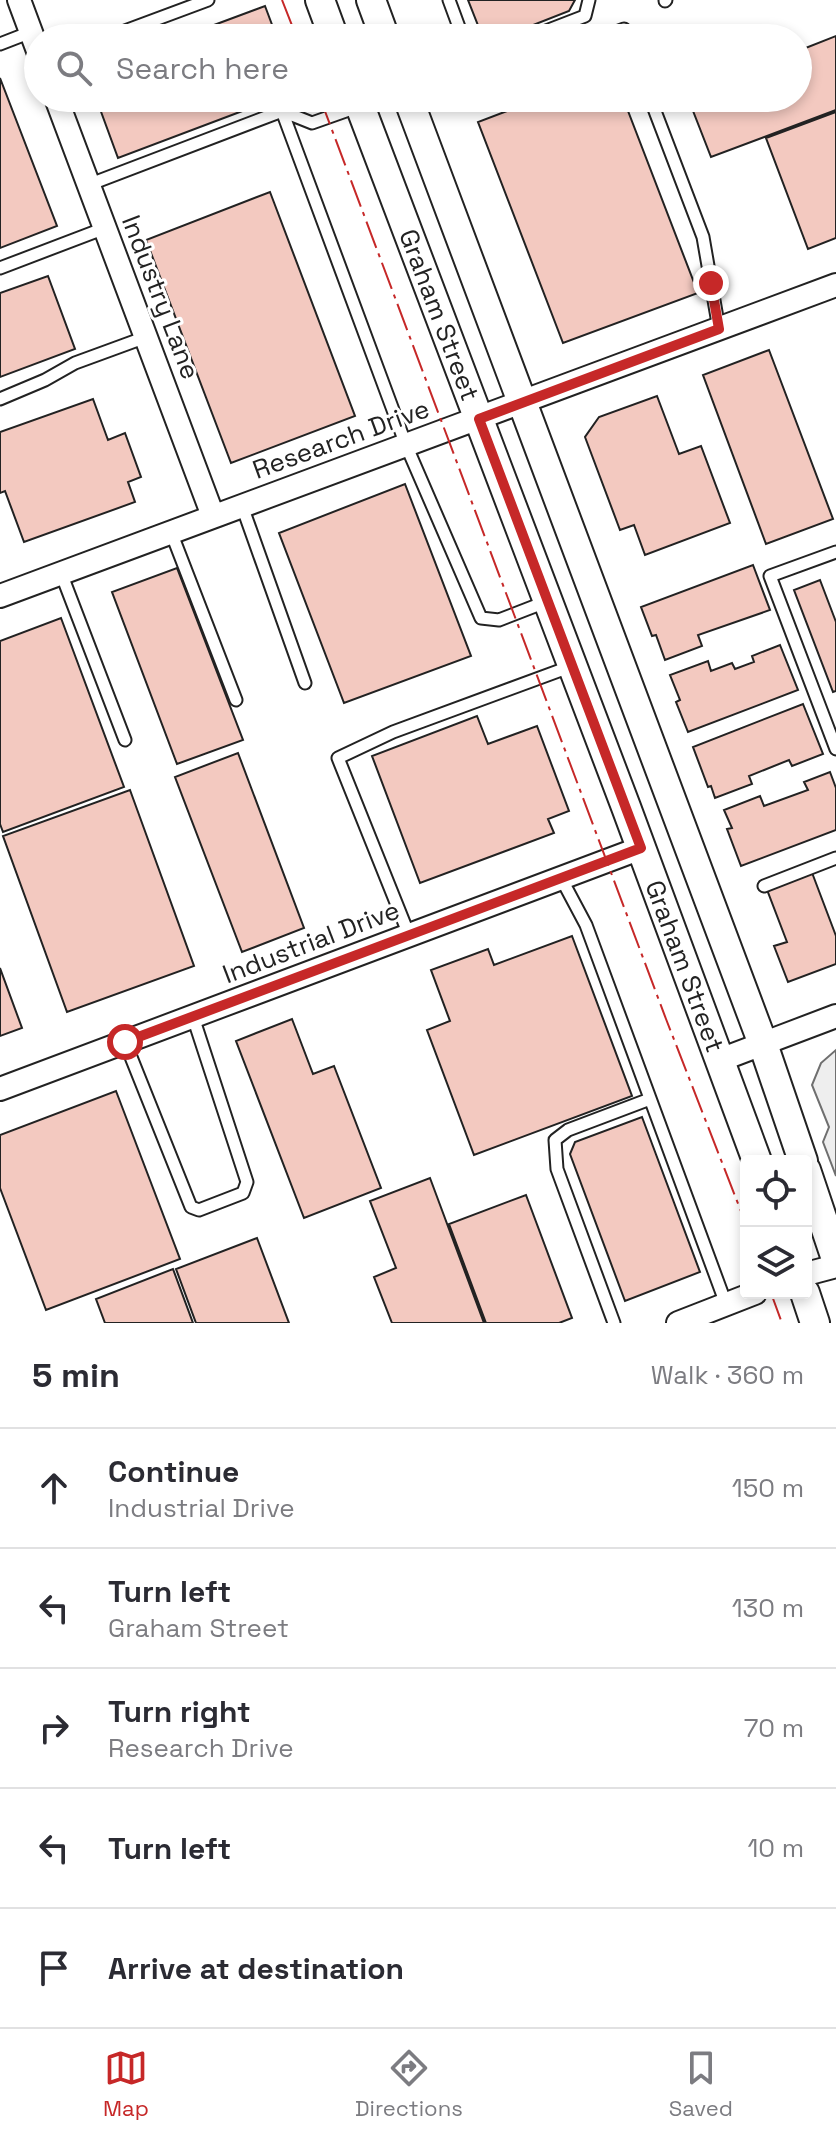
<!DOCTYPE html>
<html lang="en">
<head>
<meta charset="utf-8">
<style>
	:root { --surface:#fff; --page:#f7f7f7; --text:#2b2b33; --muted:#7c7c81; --line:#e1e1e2; --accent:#c62828 }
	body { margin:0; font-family:"Space Grotesk",sans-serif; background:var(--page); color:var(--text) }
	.controls { position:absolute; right:24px; bottom:24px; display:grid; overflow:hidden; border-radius:8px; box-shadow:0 4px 12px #0003 }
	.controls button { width:72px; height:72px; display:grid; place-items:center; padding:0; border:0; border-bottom:2px solid var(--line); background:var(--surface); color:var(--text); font:40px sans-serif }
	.stop { position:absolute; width:24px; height:24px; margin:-18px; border:6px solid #c62828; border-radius:50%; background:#fff }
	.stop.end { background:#c62828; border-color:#fff; box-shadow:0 2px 8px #0008 }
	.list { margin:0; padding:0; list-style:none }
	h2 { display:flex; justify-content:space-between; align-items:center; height:104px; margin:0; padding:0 32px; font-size:34px }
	h2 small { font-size:26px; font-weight:400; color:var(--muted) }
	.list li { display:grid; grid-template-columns:52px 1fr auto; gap:24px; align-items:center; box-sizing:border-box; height:120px; padding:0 32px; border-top:2px solid var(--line) }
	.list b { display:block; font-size:30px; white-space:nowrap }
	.list p { margin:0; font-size:26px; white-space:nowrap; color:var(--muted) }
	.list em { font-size:26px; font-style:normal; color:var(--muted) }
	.icon { flex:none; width:44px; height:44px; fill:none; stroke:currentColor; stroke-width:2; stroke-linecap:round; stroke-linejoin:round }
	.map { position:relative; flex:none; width:836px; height:1323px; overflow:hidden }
	.search { position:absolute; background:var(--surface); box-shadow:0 4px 12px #0003; left:24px; right:24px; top:24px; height:88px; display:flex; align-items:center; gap:20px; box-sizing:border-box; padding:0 28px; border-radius:44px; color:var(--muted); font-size:30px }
	.sheet { height:704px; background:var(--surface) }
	nav { display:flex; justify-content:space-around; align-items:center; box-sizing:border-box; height:112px; border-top:2px solid var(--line); background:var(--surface); font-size:22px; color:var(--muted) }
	nav a { display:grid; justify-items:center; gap:4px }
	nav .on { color:var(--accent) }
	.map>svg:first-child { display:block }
	.green { fill:#eee; stroke:#6f6f6f; stroke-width:2 }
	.building { fill:#f3c9c0; stroke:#222; stroke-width:2 }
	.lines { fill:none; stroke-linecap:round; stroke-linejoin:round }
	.service-casing { stroke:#222; stroke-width:15 }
	.minor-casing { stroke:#222; stroke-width:26 }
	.tertiary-casing { stroke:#222; stroke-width:32 }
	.service { stroke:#fff; stroke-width:11 }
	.minor { stroke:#fff; stroke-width:22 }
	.tertiary { stroke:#fff; stroke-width:28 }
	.power { stroke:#c62828; stroke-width:2; stroke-dasharray:28 6 4 6; stroke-linecap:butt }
	.route { stroke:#c62828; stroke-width:10 }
	.labels { text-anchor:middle; stroke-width:6; stroke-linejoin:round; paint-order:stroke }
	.street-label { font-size:26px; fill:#222; stroke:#fff }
</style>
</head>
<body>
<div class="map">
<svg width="836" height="1323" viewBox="0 0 836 1323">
	<rect width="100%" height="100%" fill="#fff"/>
	<path class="green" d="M836,1050V1176L823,1142L829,1127L812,1085L821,1063Z"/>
	<path class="building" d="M468,0H575L569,11L500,38H483Z
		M265,6L277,38H179Z
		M836,36V110L711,157L688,98H798V51Z
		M0,78L57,226L0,248Z
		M96,98H277L118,158Z
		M541,98H623L698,293L563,343L478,122Z
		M836,112V238L808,249L766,138Z
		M270,192L355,416L231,463L146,240Z
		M48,276L75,349L0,377V293Z
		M769,350L833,519L766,544L703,375Z
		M657,396L679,454L701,446L730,523L645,555L634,525L620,530L585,437L599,417Z
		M93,399L108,440L125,433L141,477L128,482L135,502L24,542L5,491L0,493V432Z
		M405,484L471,656L344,703L279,533Z
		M753,565L770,610L698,635L702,646L665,660L656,635L652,636L641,607Z
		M177,568L243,740L177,764L112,592Z
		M820,580L836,622V691L833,692L794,590Z
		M61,618L124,787L3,832L0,824V641Z
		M780,645L798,690L688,732L676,702L680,700L670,675L708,661L711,671L732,663L735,669L754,662L752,656Z
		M803,704L823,754L792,766L789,760L749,776L752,784L715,798L711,786L708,787L693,747Z
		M477,716L488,744L537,726L569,811L548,819L554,833L420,883L372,756Z
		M238,753L304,928L242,952L175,777Z
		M830,772L836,788V830L741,866L727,829L732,828L724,810L760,796L764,806L808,790L804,782Z
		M130,790L194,966L67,1012L3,836Z
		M811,870L836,936V964L788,982L774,946L787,942L766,887Z
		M572,936L632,1096L474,1155L427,1030L450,1021L431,970L488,949L494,965Z
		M0,968L22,1028L0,1036Z
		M292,1019L313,1074L334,1066L381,1188L304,1218L236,1041Z
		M116,1091L180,1259L46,1310L0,1188V1135Z
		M642,1117L700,1272L625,1301L570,1154L575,1142Z
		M430,1178L484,1323H392L374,1277L396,1268L370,1201Z
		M526,1195L572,1318L559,1323H486L449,1224Z
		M257,1238L289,1323H196L176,1269Z
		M173,1269L193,1323H105L96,1299Z"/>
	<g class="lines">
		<defs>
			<path id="service" d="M449,0L463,38
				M665,1L666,0
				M106,38L208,0
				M528,38L585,16L589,0
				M600,38L624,29L628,38
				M0,44L31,32
				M650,98L703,237L719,329
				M412,107L436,98
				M282,111L406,445L481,618L499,620L548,601
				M88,185L282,111L312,123L360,106
				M0,268L105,228
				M0,399L45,380L75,363L146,337
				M242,506L305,683
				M171,532L236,700
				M836,552L770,576L836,749
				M61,573L125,740
				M561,878L586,925L726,1304
				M764,886L836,858
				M409,935L338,758L393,732L572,666
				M125,1042L191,1207L199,1210L243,1193L247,1182L193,1017
				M614,1323L557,1169L555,1140L568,1130L650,1099"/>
			<path id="minor" d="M19,0L38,51
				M56,98L213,516
				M0,596L836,285
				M720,1060L836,1016
				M0,1089L641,848
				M806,1274L836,1266
				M678,1323L755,1293"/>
			<g id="tertiary">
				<path d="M320,0L334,38"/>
				<path d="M371,0L385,38"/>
				<path id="s1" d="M357,98L626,807L757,1161"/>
				<path d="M408,98L763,1044L803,1161"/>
				<path d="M806,1170L836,1259"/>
				<path d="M805,1293L815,1323"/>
			</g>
		</defs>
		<use href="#service" class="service-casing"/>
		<use href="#minor" class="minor-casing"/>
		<use href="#tertiary" class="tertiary-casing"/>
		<use href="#service" class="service"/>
		<use href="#minor" class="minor"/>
		<use href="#tertiary" class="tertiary"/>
		<path class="power" d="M282,0L297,38
			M320,98L666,1019L746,1224
			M771,1293L782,1323"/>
	</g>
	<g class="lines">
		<path class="route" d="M125,1042L641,848L479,419L719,329L711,283"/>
	</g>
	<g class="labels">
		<g class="street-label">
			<text transform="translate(161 297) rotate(69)" y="9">Industry Lane</text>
			<text dy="9" stroke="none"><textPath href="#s1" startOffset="232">Graham Street</textPath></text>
			<text transform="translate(341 439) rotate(-20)" y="9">Research Drive</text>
			<text transform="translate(311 942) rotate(-21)" y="9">Industrial Drive</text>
			<text dy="9" stroke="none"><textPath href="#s1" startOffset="928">Graham Street</textPath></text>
		</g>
	</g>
</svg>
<div class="controls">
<button><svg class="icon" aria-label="locate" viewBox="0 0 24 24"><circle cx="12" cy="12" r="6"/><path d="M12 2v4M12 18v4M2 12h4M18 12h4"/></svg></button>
<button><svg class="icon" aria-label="layers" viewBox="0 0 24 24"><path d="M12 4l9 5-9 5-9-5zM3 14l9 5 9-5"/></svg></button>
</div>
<div class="stop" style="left:125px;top:1042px"></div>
<div class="stop end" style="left:711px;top:283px"></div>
<div class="search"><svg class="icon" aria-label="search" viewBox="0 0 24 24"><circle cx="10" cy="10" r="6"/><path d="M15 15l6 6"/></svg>Search here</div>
</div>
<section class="sheet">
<h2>5 min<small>Walk · 360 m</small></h2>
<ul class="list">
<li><svg class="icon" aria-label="ahead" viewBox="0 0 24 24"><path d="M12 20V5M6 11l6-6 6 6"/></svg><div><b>Continue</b><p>Industrial Drive</p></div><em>150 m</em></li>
<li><svg class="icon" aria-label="left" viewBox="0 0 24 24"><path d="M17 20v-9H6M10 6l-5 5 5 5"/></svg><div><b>Turn left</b><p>Graham Street</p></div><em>130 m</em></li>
<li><svg class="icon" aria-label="right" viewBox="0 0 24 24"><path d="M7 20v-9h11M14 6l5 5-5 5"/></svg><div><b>Turn right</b><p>Research Drive</p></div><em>70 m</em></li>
<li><svg class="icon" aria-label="left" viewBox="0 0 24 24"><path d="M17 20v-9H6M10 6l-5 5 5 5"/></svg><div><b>Turn left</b></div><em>10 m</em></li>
<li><svg class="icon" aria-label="arrive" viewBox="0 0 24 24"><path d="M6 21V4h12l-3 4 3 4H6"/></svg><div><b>Arrive at destination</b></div></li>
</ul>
</section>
<nav>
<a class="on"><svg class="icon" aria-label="map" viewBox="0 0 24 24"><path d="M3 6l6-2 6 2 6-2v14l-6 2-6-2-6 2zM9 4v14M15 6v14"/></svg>Map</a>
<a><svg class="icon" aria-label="directions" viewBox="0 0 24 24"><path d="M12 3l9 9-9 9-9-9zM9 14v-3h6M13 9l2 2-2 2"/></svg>Directions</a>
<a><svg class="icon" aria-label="saved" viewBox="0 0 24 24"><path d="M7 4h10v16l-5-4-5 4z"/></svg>Saved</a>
</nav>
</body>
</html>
